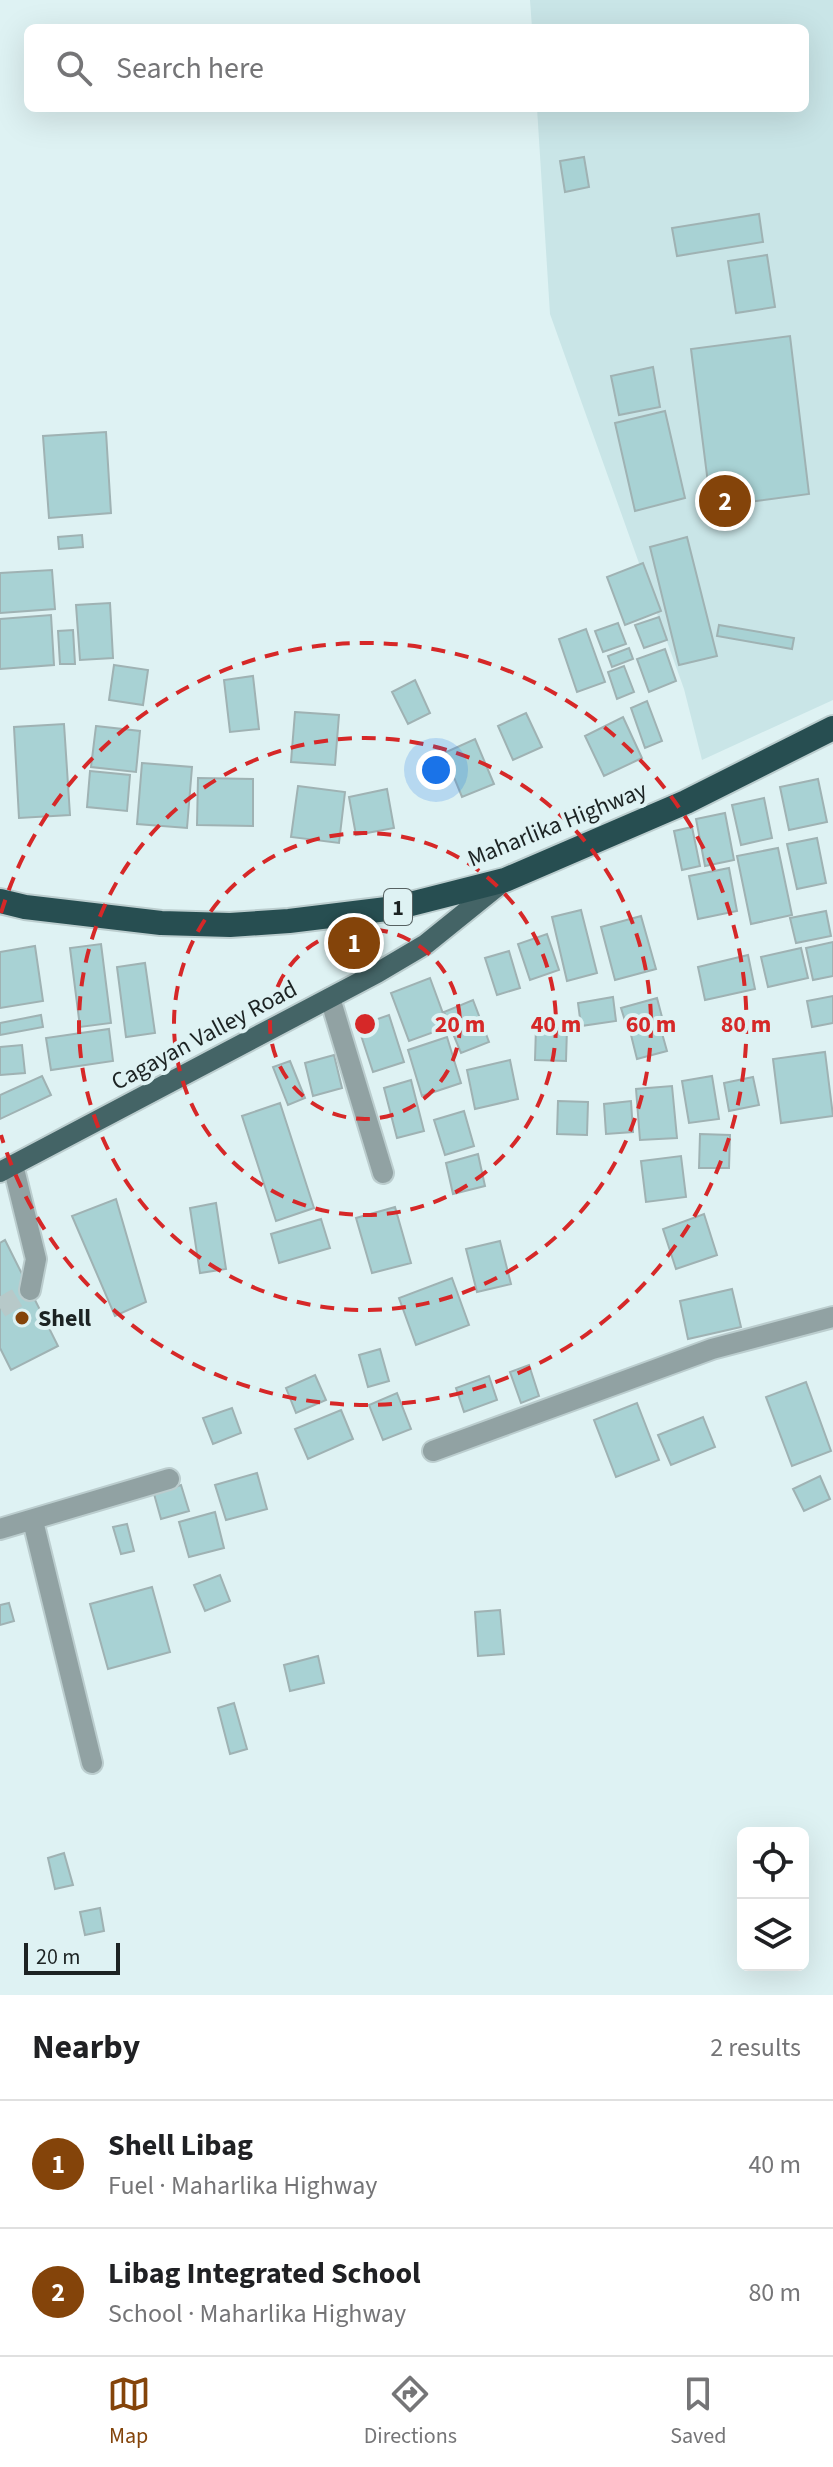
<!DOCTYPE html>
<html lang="en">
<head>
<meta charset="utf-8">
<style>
	:root { --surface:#fff; --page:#f6f6f6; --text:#202124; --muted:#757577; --line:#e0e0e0; --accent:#84440a }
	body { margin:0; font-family:"Source Sans 3",sans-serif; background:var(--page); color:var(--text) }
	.controls { position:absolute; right:24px; bottom:24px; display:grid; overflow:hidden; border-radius:12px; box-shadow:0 8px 32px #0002 }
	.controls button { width:72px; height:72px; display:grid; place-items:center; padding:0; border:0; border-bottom:2px solid var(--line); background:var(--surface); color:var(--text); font:40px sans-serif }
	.scale { position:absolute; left:24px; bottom:20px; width:96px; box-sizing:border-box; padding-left:8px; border:4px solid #1c2323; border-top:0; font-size:22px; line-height:28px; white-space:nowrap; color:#1c2323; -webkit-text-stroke:6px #def2f3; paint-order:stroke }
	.you { position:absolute; left:436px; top:770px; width:28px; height:28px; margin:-20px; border:6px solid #fff; border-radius:50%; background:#1a73e8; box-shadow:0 0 0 12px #1a73e833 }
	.badge { display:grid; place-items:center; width:52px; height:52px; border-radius:50%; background:var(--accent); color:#fff; font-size:26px; font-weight:700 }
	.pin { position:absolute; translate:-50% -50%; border:4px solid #fff; box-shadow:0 2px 8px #0006 }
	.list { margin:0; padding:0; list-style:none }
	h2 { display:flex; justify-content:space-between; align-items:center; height:104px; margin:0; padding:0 32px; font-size:34px }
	h2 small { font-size:26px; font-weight:400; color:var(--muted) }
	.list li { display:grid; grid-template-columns:52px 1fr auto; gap:24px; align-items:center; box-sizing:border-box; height:128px; padding:0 32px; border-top:2px solid var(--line) }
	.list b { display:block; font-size:30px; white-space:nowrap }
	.list p { margin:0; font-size:26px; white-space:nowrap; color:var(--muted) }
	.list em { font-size:26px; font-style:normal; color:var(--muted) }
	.icon { flex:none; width:44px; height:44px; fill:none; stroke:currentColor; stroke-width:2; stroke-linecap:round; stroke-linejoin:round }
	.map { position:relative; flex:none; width:833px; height:1995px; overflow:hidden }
	.search { position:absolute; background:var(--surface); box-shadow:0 8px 32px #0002; left:24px; right:24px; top:24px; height:88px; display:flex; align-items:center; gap:20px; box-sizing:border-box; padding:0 28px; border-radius:12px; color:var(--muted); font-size:30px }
	.sheet { height:360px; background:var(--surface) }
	nav { display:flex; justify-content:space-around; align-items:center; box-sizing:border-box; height:112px; border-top:2px solid var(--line); background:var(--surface); font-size:22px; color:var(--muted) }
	nav a { display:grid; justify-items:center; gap:4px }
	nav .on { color:var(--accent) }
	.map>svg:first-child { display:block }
	.built { fill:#c9e5e7 }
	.building { fill:#a8d2d4; stroke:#9fb2b3; stroke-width:2 }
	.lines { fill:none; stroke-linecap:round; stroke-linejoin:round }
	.minor-tunnel { stroke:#b7c9c9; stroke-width:20; stroke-dasharray:20 10; stroke-linecap:butt }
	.minor-casing { stroke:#bbcdce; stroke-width:24 }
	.major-casing { stroke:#bbcdce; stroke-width:24 }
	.highway-casing { stroke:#bbcdce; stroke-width:28 }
	.minor { stroke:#91a2a3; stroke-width:20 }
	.major { stroke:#446466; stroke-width:20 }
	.highway { stroke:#274e51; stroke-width:24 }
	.ring { fill:none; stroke:#d62828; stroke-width:4; stroke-dasharray:14 10 }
	.poi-dot { fill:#84440a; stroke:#def2f3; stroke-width:3 }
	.labels { text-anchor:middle; stroke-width:8; stroke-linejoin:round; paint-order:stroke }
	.shield { fill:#def2f3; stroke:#566161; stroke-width:2 }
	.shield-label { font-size:22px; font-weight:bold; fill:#1c2323 }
	.street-label { font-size:24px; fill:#1c2323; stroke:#def2f3 }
	.poi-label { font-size:24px; font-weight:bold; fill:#1c2323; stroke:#def2f3; text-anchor:start }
	.centre { fill:#d62828; stroke:#def2f3; stroke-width:4 }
	.ring-label { font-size:24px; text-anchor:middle; font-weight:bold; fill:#d62828; stroke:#def2f3; stroke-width:8; stroke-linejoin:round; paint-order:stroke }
</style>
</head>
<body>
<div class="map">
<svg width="833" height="1995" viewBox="0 0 833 1995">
	<rect width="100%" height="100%" fill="#def2f3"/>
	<path class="built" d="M530,0H833V700L702,760L684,689L550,314L537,108H805V28H532Z"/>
	<path class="building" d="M584,157L589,187L565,192L560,161Z
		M759,214L763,242L677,256L672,228Z
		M767,255L775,307L736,313L728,261Z
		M790,336L809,494L711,507L691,349Z
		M653,367L660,407L619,415L611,376Z
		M665,411L685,498L635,511L615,423Z
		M106,432L111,513L49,518L43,436Z
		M82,535L83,547L59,549L58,537Z
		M687,537L717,656L679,665L650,547Z
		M643,563L661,611L625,625L607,577Z
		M52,570L55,609L0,613V573Z
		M110,603L113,658L80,660L76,605Z
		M51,615L54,665L0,669V619Z
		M659,617L667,640L644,648L635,625Z
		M618,623L626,644L603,652L595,631Z
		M719,625L794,638L792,649L717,636Z
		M586,629L605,682L577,692L559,639Z
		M73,630L75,664H60L58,631Z
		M629,648L633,659L612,667L608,656Z
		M665,649L676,681L649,692L637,659Z
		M114,665L148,670L143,705L109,700Z
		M624,666L634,692L617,699L608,672Z
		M253,676L259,729L230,732L224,680Z
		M415,680L430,713L408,724L392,692Z
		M647,701L662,741L645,748L631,708Z
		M295,712L339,715L335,765L291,762Z
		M526,713L542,747L513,760L498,726Z
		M623,717L642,758L604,776L585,736Z
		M64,724L70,815L19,818L14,727Z
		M96,726L140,731L136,772L91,767Z
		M475,739L494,784L462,797L444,753Z
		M142,763L192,767L187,828L137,824Z
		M90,771L130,775L127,811L87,807Z
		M198,778L253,779V826L197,825Z
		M818,779L827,822L789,830L780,787Z
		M298,786L345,792L339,843L291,837Z
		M387,789L394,828L356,835L349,797Z
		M764,798L772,838L741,845L732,805Z
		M725,813L734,860L705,866L696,819Z
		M692,827L700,866L682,870L674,831Z
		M817,838L826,883L797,889L787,844Z
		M778,848L792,915L751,924L737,856Z
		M729,868L737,911L698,919L689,876Z
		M581,910L597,973L567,981L552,917Z
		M826,911L831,936L796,943L790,918Z
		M641,916L656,969L615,980L601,927Z
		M547,934L559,970L530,980L518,944Z
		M833,942V976L813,980L806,948Z
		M101,944L111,1023L80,1027L70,948Z
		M35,946L43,1001L0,1008V952Z
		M801,948L808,978L768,987L761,957Z
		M509,951L520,988L497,995L485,958Z
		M748,955L755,989L705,1000L698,967Z
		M145,963L155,1033L126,1037L117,967Z
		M430,978L448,1027L409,1041L391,993Z
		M833,996V1023L812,1027L807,1001Z
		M613,997L616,1021L581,1026L578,1003Z
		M657,998L662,1017L627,1027L621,1008Z
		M473,1000L489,1042L461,1053L444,1012Z
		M41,1015L43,1027L0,1035V1023Z
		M389,1015L404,1062L373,1072L358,1026Z
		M658,1019L667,1051L637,1059L629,1027Z
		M536,1027L567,1028L566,1061L535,1060Z
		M109,1029L113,1061L51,1070L46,1038Z
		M447,1037L461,1083L422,1096L408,1050Z
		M22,1045L25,1073L0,1075V1047Z
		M825,1052L833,1116L781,1123L773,1059Z
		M334,1055L342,1088L313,1096L305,1063Z
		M510,1060L518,1099L475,1109L467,1070Z
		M290,1061L305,1098L288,1105L273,1067Z
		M42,1076L51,1095L0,1119V1095Z
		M712,1076L719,1119L689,1123L682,1081Z
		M753,1077L759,1105L729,1111L724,1083Z
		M411,1080L424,1131L397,1138L384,1088Z
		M672,1086L677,1138L640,1140L636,1089Z
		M558,1101L588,1102L587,1135L557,1134Z
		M631,1101L633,1132L606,1134L604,1104Z
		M280,1103L314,1208L276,1221L242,1116Z
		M464,1111L474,1146L445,1155L434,1120Z
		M700,1134L730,1135L729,1168H699Z
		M478,1154L485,1186L453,1194L446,1163Z
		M681,1156L686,1197L646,1202L641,1161Z
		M116,1199L146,1302L115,1316L72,1216Z
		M216,1203L226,1269L200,1273L190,1208Z
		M395,1207L411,1263L372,1273L356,1218Z
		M704,1214L717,1255L676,1269L663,1229Z
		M321,1219L330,1248L279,1263L271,1234Z
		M5,1240L58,1346L11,1370L0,1348V1243Z
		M500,1241L511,1284L477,1292L466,1249Z
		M452,1278L469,1325L416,1345L399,1298Z
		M732,1289L741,1327L688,1339L680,1301Z
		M380,1349L389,1381L368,1387L359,1355Z
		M529,1365L539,1396L521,1403L510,1372Z
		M315,1375L326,1400L296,1413L286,1388Z
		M489,1376L497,1400L464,1412L456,1388Z
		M806,1382L831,1451L792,1466L766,1397Z
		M397,1393L411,1429L383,1440L369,1405Z
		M637,1403L659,1460L616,1477L594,1420Z
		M232,1408L241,1433L213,1444L203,1418Z
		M341,1410L353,1439L308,1459L295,1429Z
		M703,1417L715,1447L671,1465L658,1435Z
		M257,1473L267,1509L226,1520L215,1485Z
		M820,1476L830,1499L804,1511L793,1489Z
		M181,1485L189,1511L161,1519L154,1494Z
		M215,1512L224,1548L189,1557L179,1522Z
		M127,1524L134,1551L121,1554L113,1527Z
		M220,1575L230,1601L205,1611L194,1585Z
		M152,1587L170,1652L108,1669L90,1604Z
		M9,1603L14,1621L0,1625V1605Z
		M500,1610L504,1654L478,1656L475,1612Z
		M318,1656L324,1683L290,1691L284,1665Z
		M234,1703L247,1749L230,1754L218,1708Z
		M64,1853L73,1885L55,1889L48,1858Z
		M100,1908L104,1931L85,1935L80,1912Z"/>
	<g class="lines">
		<path class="minor-tunnel" d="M0,1308L30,1290"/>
		<defs>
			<path id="minor" d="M330,998L383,1173
				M13,1165L36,1259L30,1290
				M433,1451L712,1349L833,1317
				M33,1521L92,1763
				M0,1529L169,1479"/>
			<path id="major" d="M0,1172L377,973L426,944L504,881"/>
			<path id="highway" d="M0,901L25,907L161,923L230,925L289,921L395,908L505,880L686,802L833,728"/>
		</defs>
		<use href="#minor" class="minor-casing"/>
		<use href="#major" class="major-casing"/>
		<use href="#highway" class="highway-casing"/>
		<use href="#minor" class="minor"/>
		<use href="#major" class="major"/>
		<use href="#highway" class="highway"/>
	</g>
	<g class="ring">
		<circle cx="365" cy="1024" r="95"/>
		<circle cx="365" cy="1024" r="191"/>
		<circle cx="365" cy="1024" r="286"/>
		<path d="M1 913A381 381 0 1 1 1 1135"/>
	</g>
	<circle class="poi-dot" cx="22" cy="1318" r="8"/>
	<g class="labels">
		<rect class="shield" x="384" y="889" width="28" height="36" rx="6"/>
		<g class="shield-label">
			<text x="398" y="915">1</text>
		</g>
		<g class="street-label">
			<text transform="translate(557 824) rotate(-22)" y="8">Maharlika Highway</text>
			<text transform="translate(204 1035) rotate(-28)" y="8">Cagayan Valley Road</text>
		</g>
		<g class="poi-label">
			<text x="38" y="1326">Shell</text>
		</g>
	</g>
	<circle cx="365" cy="1024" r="12" class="centre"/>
	<g class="ring-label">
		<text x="460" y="1032">20 m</text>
		<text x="556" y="1032">40 m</text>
		<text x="651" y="1032">60 m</text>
		<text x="746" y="1032">80 m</text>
	</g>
</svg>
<div class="controls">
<button><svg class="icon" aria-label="locate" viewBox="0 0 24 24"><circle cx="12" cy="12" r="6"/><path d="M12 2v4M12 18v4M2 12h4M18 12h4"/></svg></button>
<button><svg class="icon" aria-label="layers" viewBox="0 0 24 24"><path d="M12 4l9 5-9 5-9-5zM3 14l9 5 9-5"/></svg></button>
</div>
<div class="scale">20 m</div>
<div class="you"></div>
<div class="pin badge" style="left:354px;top:943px">1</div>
<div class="pin badge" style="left:725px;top:501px">2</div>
<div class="search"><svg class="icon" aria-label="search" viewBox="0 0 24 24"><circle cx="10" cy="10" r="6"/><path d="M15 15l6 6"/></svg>Search here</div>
</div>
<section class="sheet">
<h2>Nearby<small>2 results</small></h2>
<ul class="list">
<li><span class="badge">1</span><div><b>Shell Libag</b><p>Fuel · Maharlika Highway</p></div><em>40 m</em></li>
<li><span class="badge">2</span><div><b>Libag Integrated School</b><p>School · Maharlika Highway</p></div><em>80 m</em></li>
</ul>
</section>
<nav>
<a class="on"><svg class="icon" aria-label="map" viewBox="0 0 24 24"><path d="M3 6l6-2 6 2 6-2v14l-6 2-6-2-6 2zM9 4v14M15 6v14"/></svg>Map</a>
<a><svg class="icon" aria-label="directions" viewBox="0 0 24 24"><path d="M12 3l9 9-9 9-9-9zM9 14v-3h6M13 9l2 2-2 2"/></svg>Directions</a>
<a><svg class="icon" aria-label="saved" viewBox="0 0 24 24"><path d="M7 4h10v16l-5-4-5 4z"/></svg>Saved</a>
</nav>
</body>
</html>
